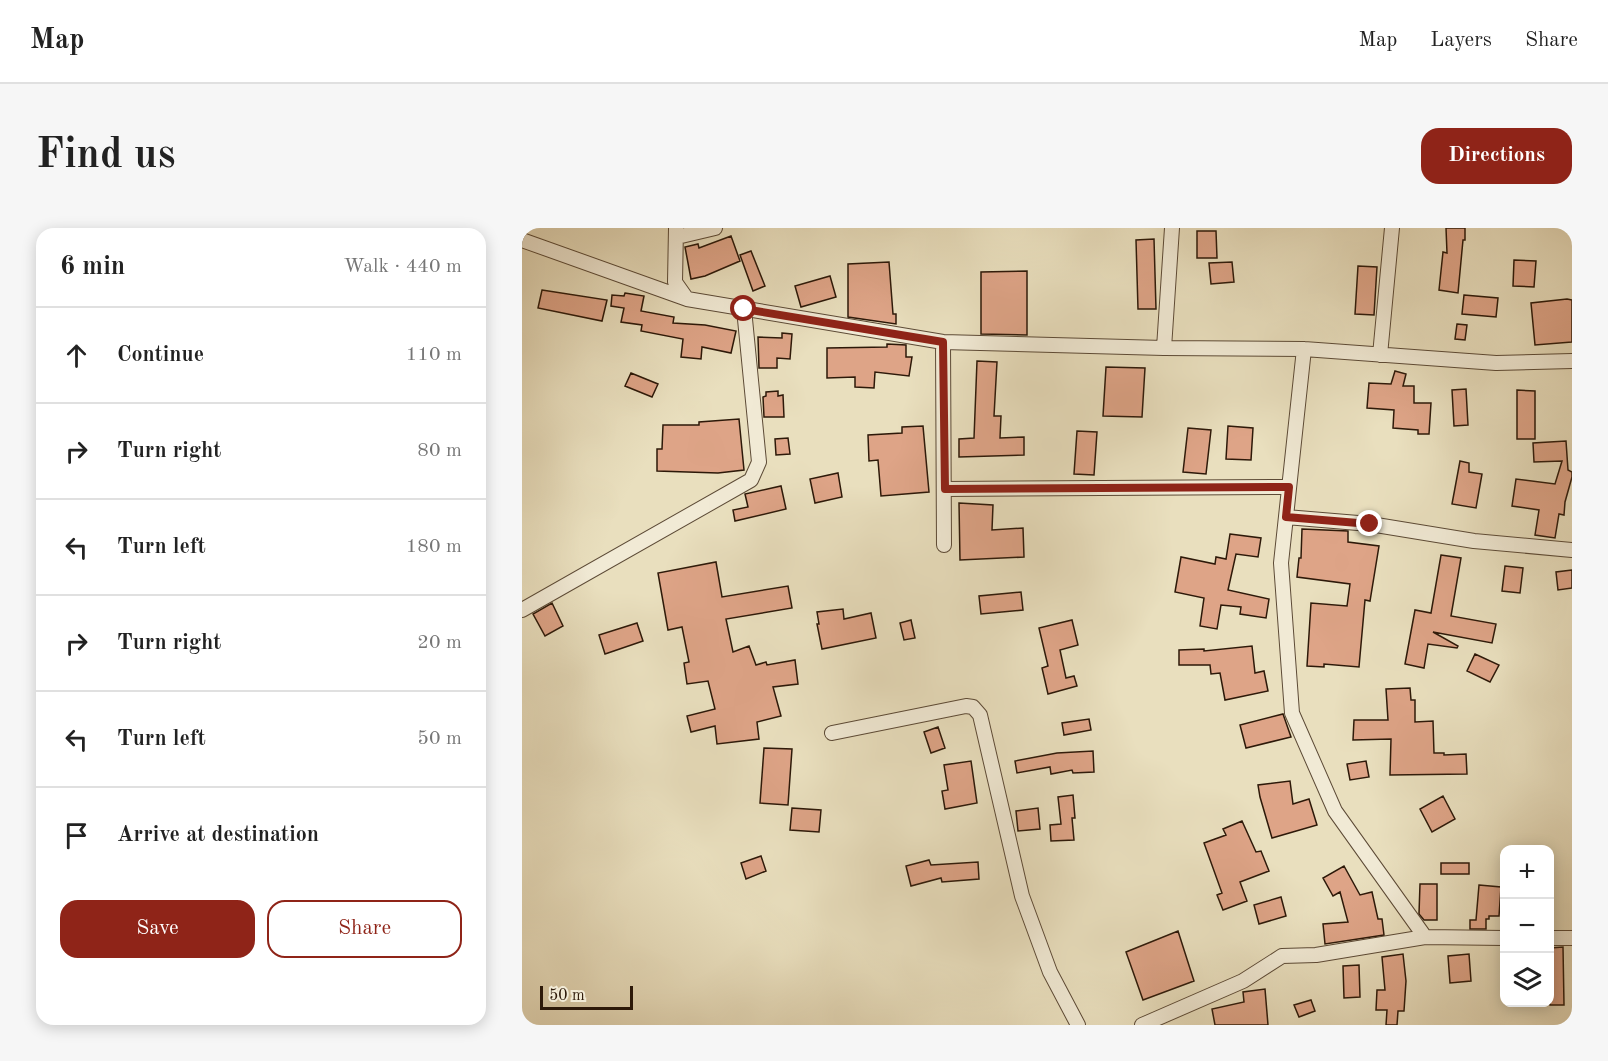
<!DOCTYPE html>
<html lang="en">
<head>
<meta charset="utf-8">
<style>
	:root { --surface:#fff; --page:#f6f6f6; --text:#222; --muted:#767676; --line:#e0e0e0; --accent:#8f2418 }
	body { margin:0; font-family:"Old Standard TT",serif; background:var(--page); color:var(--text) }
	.controls { position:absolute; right:18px; bottom:18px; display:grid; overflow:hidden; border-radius:12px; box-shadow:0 3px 15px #0003 }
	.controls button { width:54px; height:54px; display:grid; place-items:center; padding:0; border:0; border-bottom:2px solid var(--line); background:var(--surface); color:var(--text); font:30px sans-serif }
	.scale { position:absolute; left:18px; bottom:15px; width:93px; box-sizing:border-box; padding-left:6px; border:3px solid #2d1909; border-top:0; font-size:16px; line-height:21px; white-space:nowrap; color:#2d1909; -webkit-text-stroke:4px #f1ead5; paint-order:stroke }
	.stop { position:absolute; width:18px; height:18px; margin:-14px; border:4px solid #8f2418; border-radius:50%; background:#fff }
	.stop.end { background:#8f2418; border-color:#fff; box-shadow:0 2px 6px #0008 }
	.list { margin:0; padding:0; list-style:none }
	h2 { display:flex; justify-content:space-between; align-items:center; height:78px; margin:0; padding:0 24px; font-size:26px }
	h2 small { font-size:20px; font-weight:400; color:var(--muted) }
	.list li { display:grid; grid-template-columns:39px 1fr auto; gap:18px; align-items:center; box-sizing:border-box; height:96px; padding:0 24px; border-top:2px solid var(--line) }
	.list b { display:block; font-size:22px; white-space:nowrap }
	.list em { font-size:20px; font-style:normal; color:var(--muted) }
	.actions { display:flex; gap:12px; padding:18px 24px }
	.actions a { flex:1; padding:14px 0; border:2px solid var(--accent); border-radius:18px; text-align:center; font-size:21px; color:var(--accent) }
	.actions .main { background:var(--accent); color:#fff }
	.icon { flex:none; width:33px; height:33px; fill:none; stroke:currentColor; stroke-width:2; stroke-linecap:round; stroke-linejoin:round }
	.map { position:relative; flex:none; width:1050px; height:797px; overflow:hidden; border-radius:18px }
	header { display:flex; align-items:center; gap:36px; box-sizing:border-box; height:84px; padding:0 30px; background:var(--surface); border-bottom:2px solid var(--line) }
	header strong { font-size:28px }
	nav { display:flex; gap:33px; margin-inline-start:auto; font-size:21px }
	.intro { display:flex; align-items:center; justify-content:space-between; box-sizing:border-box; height:144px; padding:0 36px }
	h1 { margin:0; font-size:42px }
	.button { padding:15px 27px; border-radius:18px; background:var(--accent); color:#fff; font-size:21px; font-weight:700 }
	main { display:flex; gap:36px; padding:0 36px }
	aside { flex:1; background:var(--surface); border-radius:18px; box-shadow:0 3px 15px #0003 }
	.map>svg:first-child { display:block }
	.building { fill:#dea487; stroke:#2d1909; stroke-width:1.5 }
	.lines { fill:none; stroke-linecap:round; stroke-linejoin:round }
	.street-casing { stroke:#5c4a36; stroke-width:16 }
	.street { stroke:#f1ead5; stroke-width:14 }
	.route { stroke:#8f2418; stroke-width:8 }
</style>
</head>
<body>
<header>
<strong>Map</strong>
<nav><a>Map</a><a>Layers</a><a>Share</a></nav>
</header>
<div class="intro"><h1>Find us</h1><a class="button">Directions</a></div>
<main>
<aside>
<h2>6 min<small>Walk · 440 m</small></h2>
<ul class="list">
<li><svg class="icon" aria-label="ahead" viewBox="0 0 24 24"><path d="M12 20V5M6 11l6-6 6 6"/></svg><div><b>Continue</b></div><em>110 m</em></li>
<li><svg class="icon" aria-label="right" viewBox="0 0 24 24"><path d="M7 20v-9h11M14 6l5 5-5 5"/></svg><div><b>Turn right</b></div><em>80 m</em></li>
<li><svg class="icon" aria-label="left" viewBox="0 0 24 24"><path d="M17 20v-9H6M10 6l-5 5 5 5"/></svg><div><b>Turn left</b></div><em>180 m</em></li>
<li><svg class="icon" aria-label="right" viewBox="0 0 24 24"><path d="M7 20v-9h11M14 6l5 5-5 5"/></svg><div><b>Turn right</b></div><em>20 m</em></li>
<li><svg class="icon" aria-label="left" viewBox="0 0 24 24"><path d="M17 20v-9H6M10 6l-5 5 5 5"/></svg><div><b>Turn left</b></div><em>50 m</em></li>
<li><svg class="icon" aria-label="arrive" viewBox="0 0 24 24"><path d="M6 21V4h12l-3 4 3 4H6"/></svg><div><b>Arrive at destination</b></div></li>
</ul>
<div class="actions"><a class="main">Save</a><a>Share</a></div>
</aside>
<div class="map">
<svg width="1050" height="797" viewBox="0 0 1050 797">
	<rect width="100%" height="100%" fill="#e9dfbe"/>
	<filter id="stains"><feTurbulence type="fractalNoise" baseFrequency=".00333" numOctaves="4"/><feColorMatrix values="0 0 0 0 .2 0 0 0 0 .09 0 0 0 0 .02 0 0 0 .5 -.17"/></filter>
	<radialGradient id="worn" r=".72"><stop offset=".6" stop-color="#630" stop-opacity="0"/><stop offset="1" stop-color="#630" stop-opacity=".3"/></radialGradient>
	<path class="building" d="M924,0H943V12H941L936,65L917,62L921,24L925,25Z
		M675,3H694L695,30H675Z
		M209,8L218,33L183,48L169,51L163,19L176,16L177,20Z
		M632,11L634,81H616L614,12Z
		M229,23L243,58L231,63L218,27Z
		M992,32L1014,33L1012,59L991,58Z
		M367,34L371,86H374V96L326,89V36Z
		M710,34L712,54L689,56L687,35Z
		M836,38L855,39L852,87L833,86Z
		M505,43V107L459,106V44Z
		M308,48L314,69L279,79L273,58Z
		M20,62L85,72L80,93L16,80Z
		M103,65L122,68L119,83L152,89L151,95L183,97L214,103L209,125L180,119L179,131L159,129L161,111L119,103L120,97L99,94L102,80L89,78L90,67L102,68Z
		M942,67L976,70L974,89L940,86Z
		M1045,71L1050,72V114L1013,117L1009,75Z
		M935,96L945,97L943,112L933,111Z
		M260,105L270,106L268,131L255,130V140H237L236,109L260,110Z
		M365,116L384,117V129H390L387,148L353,144L352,160L333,159V149L305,150V120L365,119Z
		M455,133L475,134L472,188H479L478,210L502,209V227L437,229V211L452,210Z
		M584,139L623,140L620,189L581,188Z
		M873,143L884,146L881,158H892V175H909L907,206H896V202L871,200L872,182L845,180L847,155L869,156Z
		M109,145L136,156L130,169L103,158Z
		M944,161L946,197L932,198L930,162Z
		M995,162L1013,163V211H995Z
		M256,163V168L261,167L262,189H242L241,169L244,168V164Z
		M217,191L222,242L196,245L135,243V221H140L141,197H177V194Z
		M401,198L407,264L359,268L356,232L347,233L346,207L380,205V199Z
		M706,198L731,200L729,232L704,231Z
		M666,200L689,202L684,246L661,244Z
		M555,203L575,204L572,247L552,246Z
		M266,210L268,226L254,227L253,211Z
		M1044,213L1046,242L1050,244V249L1043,274L1042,287L1037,286L1033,310L1013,307L1017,282L990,278L994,251L1033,256L1040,233L1012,234L1011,215Z
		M938,233L947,235V244L960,246L954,280L930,276Z
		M316,245L320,269L293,275L288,251Z
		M259,258L264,281L213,293L211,282L226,279L223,266Z
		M437,275L471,277L470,302L501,300L502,329L438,332Z
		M780,301L826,303V314L857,318L848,373L843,372L837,439L802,436V439L785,438L789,375L825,378L828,356L775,349L777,330H779Z
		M708,306L739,310L736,329L714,326L706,362L747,371L744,390L718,386L719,379L699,377L695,401L678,398L682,370L653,364L659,329L693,336L694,329L704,331Z
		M919,327L939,330L929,388L974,396L970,415L911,404L936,418L935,420L906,416L902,440L883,436L893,382L909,385Z
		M194,334L200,369L266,358L270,380L204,391L211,424L227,418L234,437L244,434L245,437L273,432L276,456L251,459L259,488L235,494L237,511L195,516L193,498L169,504L165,488L193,481L186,453L165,456L162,435L167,434L160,399L146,402L136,345Z
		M983,338L1001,340L998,365L980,363Z
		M1050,342V360L1036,362L1034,344Z
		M499,364L501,382L459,386L457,368Z
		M30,375L41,398L23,408L11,386Z
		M321,381L322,391L349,385L354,410L300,421L295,396H297L295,384Z
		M389,392L393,410L382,412L378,395Z
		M550,392L556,417L538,422L544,450L552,448L555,458L526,466L520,440L526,438L517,400Z
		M115,395L121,413L83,426L77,407Z
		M730,418L733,445L742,443L746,463L703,472L698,445L689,446L688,437H657V422L682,421V423Z
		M953,426L977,437L968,454L945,443Z
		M888,460L889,472H893V494L911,493L912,525H922V527L944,526L945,546L868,547L869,511L831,512L832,492H866L864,461Z
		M761,486L769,509L724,520L718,497Z
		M567,491L569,502L542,507L540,495Z
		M416,499L423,520L409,525L402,504Z
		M242,520L270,521L266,577L238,575Z
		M571,523L572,544L551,545L550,542L529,546L528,539L495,545L493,533L535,525Z
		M449,533L455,575L423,581L420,563L426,562L422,537Z
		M844,533L847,549L828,552L825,536Z
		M768,553L771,576L787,571L795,597L750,610L738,569L736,557Z
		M551,567L553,590H550L552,612L529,613L528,597L539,596L536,569Z
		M921,568L933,591L910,604L898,581Z
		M270,580L299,582L297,604L268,602Z
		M516,580L518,601L496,603L494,583Z
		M720,593L734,624L739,623L747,643L718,654L725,673L701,682L695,667L700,665L682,615L704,607L701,601Z
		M239,628L244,643L224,651L219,635Z
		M407,632L409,637L456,634L457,651L420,654L419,650L389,658L384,638Z
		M919,635H947V646H919Z
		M822,638L838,667L850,664L856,691H860L862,707L803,716L801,696L826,694L818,664L811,668L801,650Z
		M898,656H915V692H902L897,686Z
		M957,657L979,659L977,688H967V691H964V701H948V692H954Z
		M759,669L764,688L737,696L732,677Z
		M656,703L672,753L621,772L604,724Z
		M1041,719L1042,777H1028V720Z
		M881,726L884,753L882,783H876L875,797H864L865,782H854L855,762H863L860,729Z
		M947,726L949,753L928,755L926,728Z
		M837,737L838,769L822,770L821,738Z
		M743,761L746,797H693L690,781L722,774L721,764Z
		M789,772L793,783L777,789L772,777Z"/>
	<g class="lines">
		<defs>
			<path id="street" d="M154,0L153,54L165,71
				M155,9L193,0
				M0,12L165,71L421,114L642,120L782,121L974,135L1050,133
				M421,114L422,317
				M642,120L650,0
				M782,121L759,335L770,485L813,583L903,709
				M858,127L870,0
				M423,261L767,259
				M764,289L848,296L952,313L1050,322
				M0,382L229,252L237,234L222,81
				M310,505L444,478L451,479L458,487L500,668L528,744L556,797
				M1028,710H1050
				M620,797L721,753L760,728L794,727L903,709L982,710"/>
		</defs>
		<use href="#street" class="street-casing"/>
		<use href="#street" class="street"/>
	</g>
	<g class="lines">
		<path class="route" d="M222,81L421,114L423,261L767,259L764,289L848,296"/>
	</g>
	<rect width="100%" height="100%" filter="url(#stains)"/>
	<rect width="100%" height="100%" fill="url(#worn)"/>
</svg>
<div class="controls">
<button>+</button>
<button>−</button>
<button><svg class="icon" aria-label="layers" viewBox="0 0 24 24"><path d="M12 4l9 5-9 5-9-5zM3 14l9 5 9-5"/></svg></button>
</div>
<div class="scale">50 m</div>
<div class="stop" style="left:222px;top:81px"></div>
<div class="stop end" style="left:848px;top:296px"></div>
</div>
</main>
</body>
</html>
